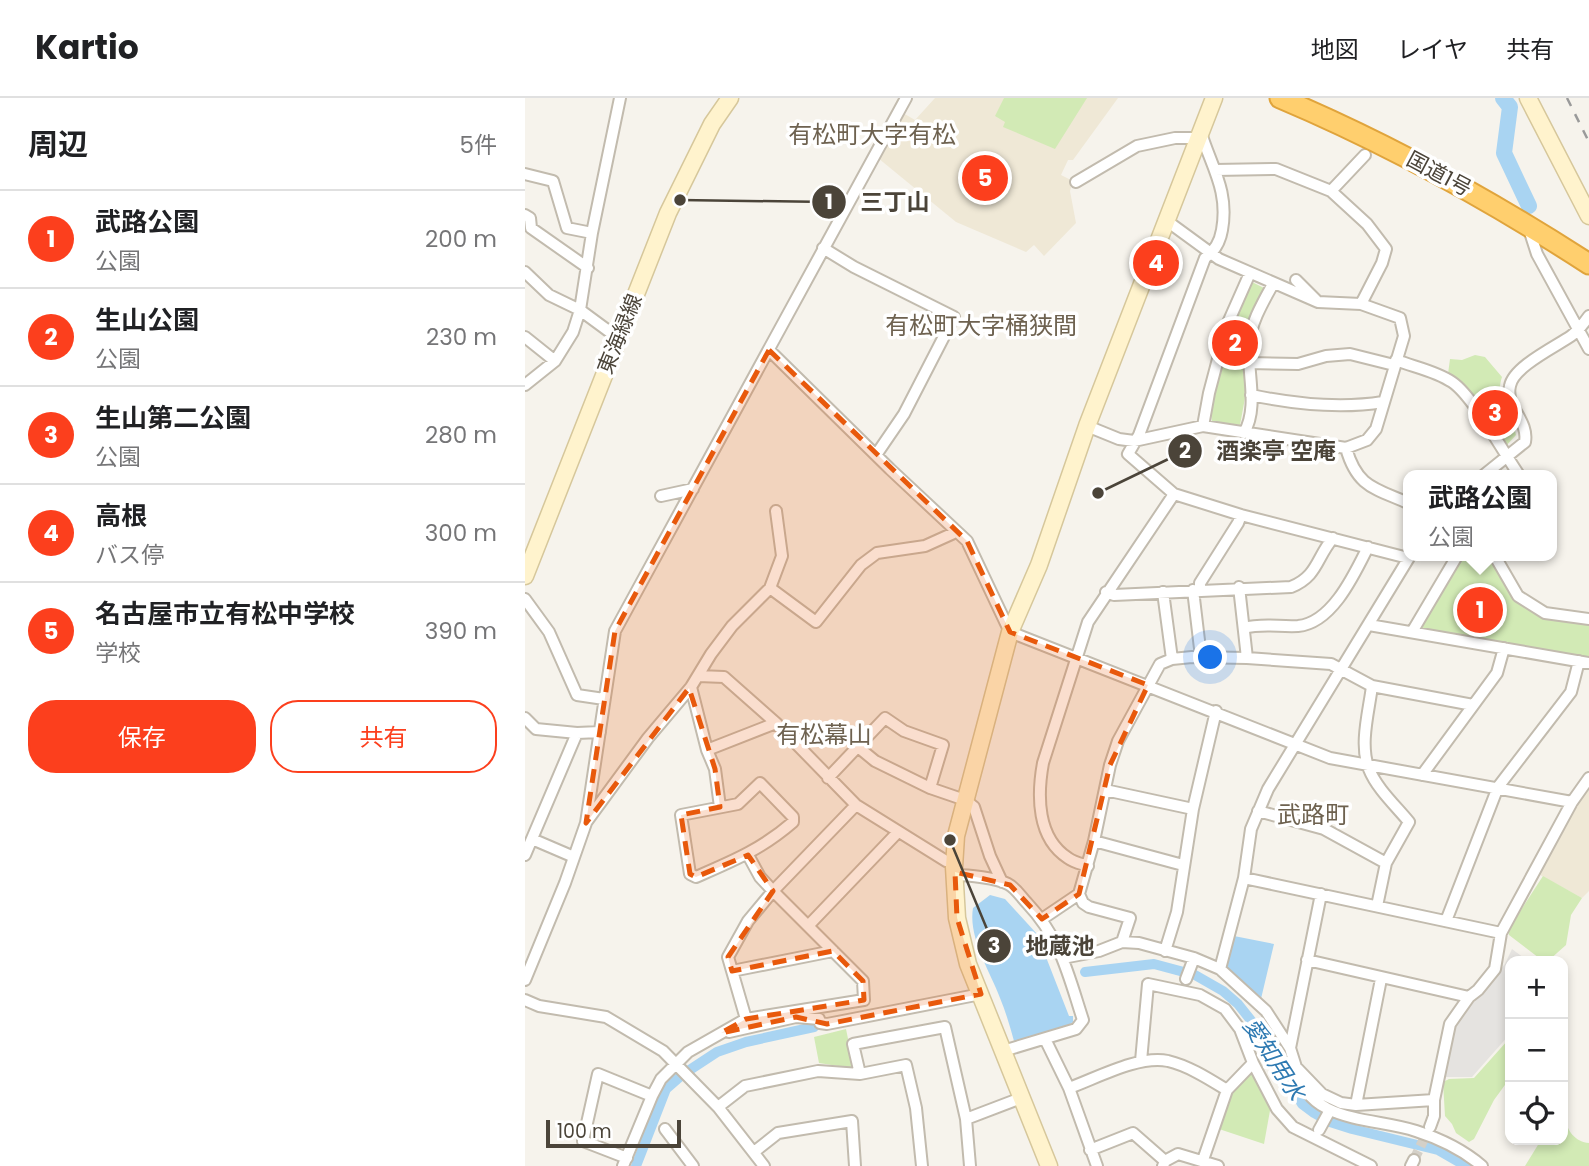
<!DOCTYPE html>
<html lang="ja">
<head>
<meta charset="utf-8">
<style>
	:root { --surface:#fff; --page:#f2f2f2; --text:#202124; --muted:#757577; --line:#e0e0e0; --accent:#fc3f1d }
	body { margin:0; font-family:Poppins,"Noto Sans JP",sans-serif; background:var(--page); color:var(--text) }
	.controls { position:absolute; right:21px; bottom:21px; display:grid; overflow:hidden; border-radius:14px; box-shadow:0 4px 10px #0003 }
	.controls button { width:63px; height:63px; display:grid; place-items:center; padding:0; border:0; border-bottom:2px solid var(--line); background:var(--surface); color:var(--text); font:35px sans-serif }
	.scale { position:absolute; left:21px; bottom:18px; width:135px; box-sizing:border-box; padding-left:7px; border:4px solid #4b4439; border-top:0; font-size:19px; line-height:24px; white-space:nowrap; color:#4b4439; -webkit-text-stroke:5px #fff; paint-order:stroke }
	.you { position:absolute; left:686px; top:560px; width:24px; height:24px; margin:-18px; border:5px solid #fff; border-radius:50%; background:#1a73e8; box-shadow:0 0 0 10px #1a73e833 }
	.badge { display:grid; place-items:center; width:46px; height:46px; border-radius:50%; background:var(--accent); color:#fff; font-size:23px; font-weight:700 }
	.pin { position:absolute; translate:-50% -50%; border:4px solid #fff; box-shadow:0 2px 7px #0006 }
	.popup { position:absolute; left:878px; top:372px; width:154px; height:91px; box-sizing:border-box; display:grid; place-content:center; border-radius:14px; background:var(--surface); filter:drop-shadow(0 2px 5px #0005); font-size:23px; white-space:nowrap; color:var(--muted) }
	.popup b { font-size:26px; color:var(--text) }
	.popup::after { content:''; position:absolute; left:50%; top:100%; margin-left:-14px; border:14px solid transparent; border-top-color:var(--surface) }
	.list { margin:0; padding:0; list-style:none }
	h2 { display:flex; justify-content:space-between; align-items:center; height:91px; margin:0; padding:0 28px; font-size:30px }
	h2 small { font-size:23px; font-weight:400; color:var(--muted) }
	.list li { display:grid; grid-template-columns:46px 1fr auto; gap:21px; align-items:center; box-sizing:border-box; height:98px; padding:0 28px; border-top:2px solid var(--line) }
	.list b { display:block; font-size:26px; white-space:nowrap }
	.list p { margin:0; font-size:23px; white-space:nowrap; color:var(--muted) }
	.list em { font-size:23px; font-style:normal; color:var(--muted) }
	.actions { display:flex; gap:14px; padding:21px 28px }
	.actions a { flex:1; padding:16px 0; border:2px solid var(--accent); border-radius:28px; text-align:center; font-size:24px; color:var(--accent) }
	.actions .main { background:var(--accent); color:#fff }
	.icon { flex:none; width:38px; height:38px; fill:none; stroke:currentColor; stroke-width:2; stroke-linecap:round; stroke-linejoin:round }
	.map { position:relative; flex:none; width:1064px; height:1068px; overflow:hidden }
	header { display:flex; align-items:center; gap:42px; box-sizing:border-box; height:98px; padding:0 35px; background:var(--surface); border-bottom:2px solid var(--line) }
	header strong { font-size:33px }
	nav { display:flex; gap:38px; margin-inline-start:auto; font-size:24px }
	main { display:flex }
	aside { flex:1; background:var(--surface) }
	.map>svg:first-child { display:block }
	.education { fill:#efe8d6 }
	.green { fill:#d2eab5 }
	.parking { fill:#e5e3e0 }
	.water { fill:#a9d4f2 }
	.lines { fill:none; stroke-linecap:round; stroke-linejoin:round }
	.canal { stroke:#a9d4f2; stroke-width:10 }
	.river { stroke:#a9d4f2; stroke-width:16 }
	.street-tunnel { stroke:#d4d0c8; stroke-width:10; stroke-dasharray:10 5; stroke-linecap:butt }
	.street-casing { stroke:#c2bbae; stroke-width:14 }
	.secondary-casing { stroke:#d6c79b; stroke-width:19 }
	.highway-casing { stroke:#e0a43c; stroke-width:23 }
	.street { stroke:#fff; stroke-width:10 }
	.secondary { stroke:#fff3cd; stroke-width:16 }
	.highway { stroke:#ffcf6e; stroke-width:19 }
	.rail { stroke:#9a9a9a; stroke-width:2.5; stroke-dasharray:9 9; stroke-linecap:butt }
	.marked { fill:#e8590c; fill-opacity:0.2; stroke:#e8590c; stroke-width:5; stroke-dasharray:14 9; stroke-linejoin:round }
	.labels { text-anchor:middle; stroke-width:7; stroke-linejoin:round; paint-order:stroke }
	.street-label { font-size:21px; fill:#4b4439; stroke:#fff }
	.water-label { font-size:23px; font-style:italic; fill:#2e7ab2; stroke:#fff }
	.quarter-label { font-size:24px; fill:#6e6250; stroke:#fff }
	.leader { fill:none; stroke:#4b4439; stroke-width:2.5 }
	.callout-dot { fill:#4b4439; stroke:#fff; stroke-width:2.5 }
	.mark-label { font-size:21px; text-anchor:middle; font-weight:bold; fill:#fff }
	.callout-label { font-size:23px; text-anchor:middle; font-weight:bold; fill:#4b4439; stroke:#fff; stroke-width:7; stroke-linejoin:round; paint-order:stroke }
</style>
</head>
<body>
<header>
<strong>Kartio</strong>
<nav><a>地図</a><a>レイヤ</a><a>共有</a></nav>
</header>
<main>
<aside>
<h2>周辺<small>5件</small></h2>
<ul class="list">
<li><span class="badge">1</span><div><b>武路公園</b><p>公園</p></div><em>200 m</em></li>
<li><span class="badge">2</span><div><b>生山公園</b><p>公園</p></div><em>230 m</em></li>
<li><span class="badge">3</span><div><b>生山第二公園</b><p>公園</p></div><em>280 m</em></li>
<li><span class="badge">4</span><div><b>高根</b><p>バス停</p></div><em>300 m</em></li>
<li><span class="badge">5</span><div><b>名古屋市立有松中学校</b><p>学校</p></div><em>390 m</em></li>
</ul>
<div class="actions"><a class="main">保存</a><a>共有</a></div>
</aside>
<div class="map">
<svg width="1064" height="1068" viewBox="0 0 1064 1068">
	<rect width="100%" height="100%" fill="#f6f3ec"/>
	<path class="education" d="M410,0H593L548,62H543L536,77L548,83L545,93L551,125L519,158L509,147L501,154L431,124L353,60L378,15L390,22Z
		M1064,692V793L1057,800L1015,777L1028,745L1057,698Z"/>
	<path class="green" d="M479,0H562L530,51L478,29L480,24L470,18Z
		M725,183L741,191L720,258V300L715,327L687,323C680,287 709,217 725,183Z
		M950,257L960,259L977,279C969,302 987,316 991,337L980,349L923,276L925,261L937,262Z
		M935,458H949L967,463L991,503L1020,521L1064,527V561L898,532L896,526Z
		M1018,778L1057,800L1046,817L1041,847L1023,863H1018L984,837L983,832Z
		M321,931L328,965L326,970L294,965L289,939Z
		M983,942L985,944V980L969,1002L949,1041L944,1044L931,1035L927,1026L920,1018L918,984L924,981L949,980Z
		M726,972L746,1007L739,1046L694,1031L704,993Z
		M1038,1016L1041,1020C1041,1033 1051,1044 1064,1045V1068H1000L1016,1042H1038Z"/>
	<path class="parking" d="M987,851L1003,863H985V936L947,979H919L930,929L939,913L950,903L980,866Z"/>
	<path class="water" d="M465,797L480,801L512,836L544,918H548V924L542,928L489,943C485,929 481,914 475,900C465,873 443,840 448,810Z
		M709,838L749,846L735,905L702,870Z"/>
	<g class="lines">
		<path class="canal" d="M560,874L629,866L670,877L698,893L713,906L732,930L777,1006L789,1015L805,1024L827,1031L913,1052L941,1068
			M111,1068L141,991L157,977L192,954L221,944L289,929"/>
		<path class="river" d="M978,0L985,9L979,55L1004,108"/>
		<path class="street-tunnel" d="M889,1062L904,1030"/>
		<defs>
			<path id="street" d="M676,35C687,70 704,93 697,132C695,144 690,153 680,160L614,337L603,356L649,396L716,417L883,460
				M690,72L751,71L806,93L842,126L861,151L857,165L836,206
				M0,76L28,83L42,130L67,135
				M551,84L612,48L650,40H673
				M806,93L840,57
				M0,117L5,120L6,130L63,170
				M1003,128L1012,156L1064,251
				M298,150L329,169L429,219L379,316L351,357
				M0,174L24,197L55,212L93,240
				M771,182L791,202
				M0,239L30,263
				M244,252L365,371L442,443L485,534L805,660L1047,704
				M871,262C889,269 911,273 927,284C948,298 978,354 994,377
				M724,265L773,266L801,258L825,256L869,267
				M0,287L30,263L48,234L55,212L67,135L95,0
				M726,297C769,306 815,311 858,304
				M562,328L594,341L609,343L678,328L821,350L842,342L851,331L879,238L875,220L836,206L793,204L694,161L642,123
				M678,328L684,295L702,227L725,175
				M719,335C734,309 722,275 724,247C725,226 738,204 748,186
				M821,350C832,389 849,390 883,405
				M959,377L1000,344C1004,322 980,309 985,288C988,269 1030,249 1046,238C1053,233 1059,225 1064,218
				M136,398L168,391
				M962,458L971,460L993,498L1020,515L1064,521
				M714,489L722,560
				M245,490L291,524L336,467L352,455L400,448L431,434
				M668,492L676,559
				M675,492V485L713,425L716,417
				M581,494L589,497L766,489C793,478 791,460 808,440
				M638,494L647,561
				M0,501L24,534L52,597L79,601
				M844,527L1064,565
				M719,530C737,525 754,529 773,528C807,525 829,477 843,449
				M887,534L932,458
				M173,578L199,579L251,625L331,707L421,763L429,764
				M847,588C844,613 834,647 844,671C852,691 871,708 884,724L861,765L852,808
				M166,589L182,652L190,671L195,709
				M0,620L11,631L52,635L75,634
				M333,649L350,663L405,690L440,702L449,709L465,758L477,784
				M182,652L251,625
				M897,677L972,575L979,550
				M303,680L360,620L379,633L418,647L405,690
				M235,685L268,719V724C237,751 208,763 171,779L165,776L156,717L213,706Z
				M580,692L668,711
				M733,713L799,731L861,765
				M62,723L123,640L166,589L186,556L207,528L245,490L257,458L251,413
				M7,741L49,759
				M569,743L658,767
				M0,757L52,635
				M563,768C557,766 548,764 543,760C512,740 512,698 518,665L563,524L649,396
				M430,777C443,777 472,780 483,786C491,790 496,799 502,805C536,841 543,876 558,922L551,931L478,953
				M719,780L976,835
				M517,821L554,796
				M921,823L973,689L1046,594L1054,563
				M283,828L373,734
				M597,844L605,820L564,809L558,805L554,796L569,743L585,667L593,643L635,566L647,561L667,559L722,560L806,566L847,588L948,607
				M640,853L652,814L668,711L691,613
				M538,860L574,853L597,844L614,845L669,860L695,871L741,913L765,950L771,969L797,996L816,1005L831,1007L909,1002L925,926L944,899L953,892L970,871L976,835L1047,704L1064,680
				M782,862L944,899
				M695,871L719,780L726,731L743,691L885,458
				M207,873L308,853
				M661,881L669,860
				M0,882L40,785L61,725L90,533L381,0
				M0,902L14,908L81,919L138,953L193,1009L239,1068
				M221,921L203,859L223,823L248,793L331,707
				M204,934L271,919L294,921L295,925L302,926L456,896
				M520,941L544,990L572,1068
				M765,950L796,796
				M616,963L623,886L675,897L700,911L715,931L728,965L752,1011L768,1029L846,1068
				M772,970C782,1026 849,1019 891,1033C916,1041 937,1051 957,1068
				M544,990C572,980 613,957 643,963C664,968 684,981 702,992
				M831,1007L856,881
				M193,1009L220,988L293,973L335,976
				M441,1021L496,1000
				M905,1029L909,1018V1002
				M140,1031L168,1068
				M794,1032L805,1012
				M565,1052L608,1035L640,1063
				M229,1054L253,1035L327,1023L330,1068
				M102,1060L58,1043L73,976L127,998
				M678,1062L702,992L728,965
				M98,1068L127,998L136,981L163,954L221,921L339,902L338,883L248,793L235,779L223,757
				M397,1068L391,1010L381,967L335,976L328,946L420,929L441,1021L445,1068
				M638,1068L640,1063L653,1056L693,1068
				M886,1068L889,1062"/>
			<path id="secondary" d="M1003,0L1064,118
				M0,478L143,115L187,26L205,0
				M524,1068L443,866L432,820L429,769L431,738L485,534L514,467L562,328L689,0"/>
			<path id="highway" d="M755,0C864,46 965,102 1064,166"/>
		</defs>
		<use href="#street" class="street-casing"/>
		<use href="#secondary" class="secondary-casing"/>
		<use href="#highway" class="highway-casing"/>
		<use href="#street" class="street"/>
		<use href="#secondary" class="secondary"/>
		<use href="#highway" class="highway"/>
		<path class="rail" d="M1042,0L1064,44"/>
	</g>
	<path class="marked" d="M244,252L442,443L485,534L623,587L585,667L554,796L517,821L485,787L430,774L432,820L456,896L302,926L271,919L196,935L221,921L339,902L338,883L308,853L207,873L203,859L248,793L223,757L171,779L165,776L156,717L195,709L190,671L164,590L61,725L90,533Z"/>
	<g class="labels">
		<g class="street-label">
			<text transform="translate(914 76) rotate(28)" y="7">国道1号</text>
			<text transform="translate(95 236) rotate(-68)" y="7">東海緑線</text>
		</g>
		<g class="water-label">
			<text transform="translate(749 961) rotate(57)" y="8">愛知用水</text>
		</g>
		<g class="quarter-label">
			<text x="347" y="45">有松町大字有松</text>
			<text x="456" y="236">有松町大字桶狭間</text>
			<text x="299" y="645">有松幕山</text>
			<text x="788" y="725">武路町</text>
		</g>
	</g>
	<path class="leader" d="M155 102L304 104M573 395L660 353M425 742L469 848"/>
	<g class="callout-dot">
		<circle cx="155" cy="102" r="7"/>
		<circle cx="573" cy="395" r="7"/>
		<circle cx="425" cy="742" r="7"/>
		<circle cx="304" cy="104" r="18"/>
		<circle cx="660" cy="353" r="18"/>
		<circle cx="469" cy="848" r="18"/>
	</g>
	<g class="mark-label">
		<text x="304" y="111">1</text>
		<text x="660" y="360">2</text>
		<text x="469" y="855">3</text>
	</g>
	<g class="callout-label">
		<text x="370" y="112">三丁山</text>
		<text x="751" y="361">酒楽亭 空庵</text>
		<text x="535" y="856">地蔵池</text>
	</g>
</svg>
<div class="controls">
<button>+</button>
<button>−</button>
<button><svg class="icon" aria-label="locate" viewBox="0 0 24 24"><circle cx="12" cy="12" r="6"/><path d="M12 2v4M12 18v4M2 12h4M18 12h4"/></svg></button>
</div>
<div class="scale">100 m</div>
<div class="you"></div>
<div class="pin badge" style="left:955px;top:512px">1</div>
<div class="popup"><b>武路公園</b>公園</div>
<div class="pin badge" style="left:710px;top:245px">2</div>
<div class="pin badge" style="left:970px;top:315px">3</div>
<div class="pin badge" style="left:631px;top:165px">4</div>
<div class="pin badge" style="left:460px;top:80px">5</div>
</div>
</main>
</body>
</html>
